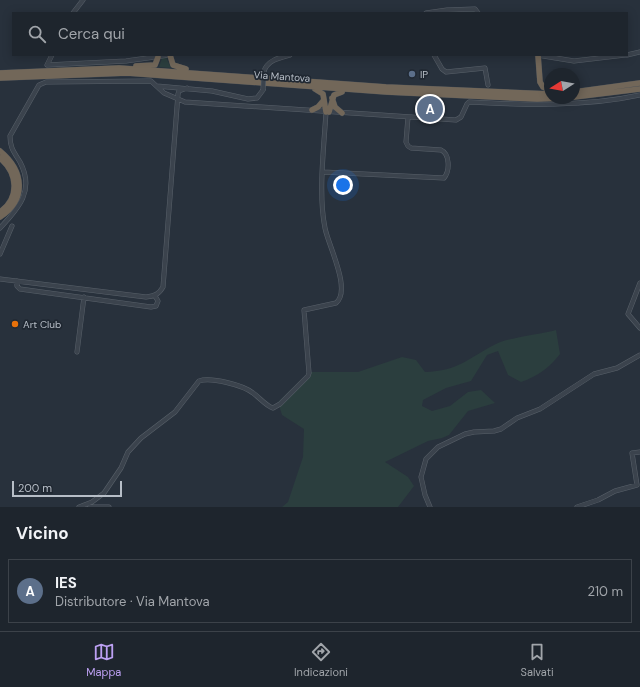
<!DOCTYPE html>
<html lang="it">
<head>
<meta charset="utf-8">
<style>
	:root { --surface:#1e252d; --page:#2b3139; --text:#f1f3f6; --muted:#a1a5aa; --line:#3c4249; --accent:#bca0f2 }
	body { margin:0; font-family:"DM Sans",sans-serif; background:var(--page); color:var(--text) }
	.compass { position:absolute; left:544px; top:68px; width:36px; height:36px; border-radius:50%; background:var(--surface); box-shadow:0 2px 10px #0003; rotate:259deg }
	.scale { position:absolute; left:12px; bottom:10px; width:110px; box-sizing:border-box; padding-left:4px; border:2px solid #b7bec7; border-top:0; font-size:11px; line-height:14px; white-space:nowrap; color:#b7bec7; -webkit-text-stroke:3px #202832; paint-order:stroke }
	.you { position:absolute; left:343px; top:185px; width:14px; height:14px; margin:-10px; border:3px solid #fff; border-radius:50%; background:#1a73e8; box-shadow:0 0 0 6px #1a73e833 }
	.badge { display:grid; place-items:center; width:26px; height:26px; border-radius:50%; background:var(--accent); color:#fff; font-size:13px; font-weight:700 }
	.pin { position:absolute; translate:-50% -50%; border:2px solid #fff; box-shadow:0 1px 4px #0006 }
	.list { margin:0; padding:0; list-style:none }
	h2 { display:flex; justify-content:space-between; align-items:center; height:52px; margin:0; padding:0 16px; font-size:17px }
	h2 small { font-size:13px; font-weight:400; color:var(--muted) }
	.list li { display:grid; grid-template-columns:26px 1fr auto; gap:12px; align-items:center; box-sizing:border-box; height:64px; margin:0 8px 8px; padding:0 8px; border:1px solid var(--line); border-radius:0px }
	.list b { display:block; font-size:15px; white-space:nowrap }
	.list p { margin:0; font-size:13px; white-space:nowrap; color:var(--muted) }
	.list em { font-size:13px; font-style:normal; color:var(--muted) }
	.icon { flex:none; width:22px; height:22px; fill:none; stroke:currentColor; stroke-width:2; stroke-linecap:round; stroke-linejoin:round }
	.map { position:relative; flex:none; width:640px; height:507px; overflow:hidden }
	.search { position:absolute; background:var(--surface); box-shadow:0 2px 10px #0003; left:12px; right:12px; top:12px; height:44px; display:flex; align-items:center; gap:10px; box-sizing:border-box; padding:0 14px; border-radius:0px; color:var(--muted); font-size:15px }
	.sheet { height:124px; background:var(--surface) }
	nav { display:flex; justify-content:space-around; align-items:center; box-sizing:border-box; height:56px; border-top:1px solid var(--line); background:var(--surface); font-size:11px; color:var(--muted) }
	nav a { display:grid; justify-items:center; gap:2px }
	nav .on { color:var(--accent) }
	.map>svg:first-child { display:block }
	.green { fill:#2b3e3e }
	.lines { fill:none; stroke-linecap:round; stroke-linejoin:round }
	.minor-casing { stroke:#59616a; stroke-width:5 }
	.highway-casing { stroke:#464e57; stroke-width:6 }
	.minor { stroke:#3b434d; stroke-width:4 }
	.highway { stroke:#726759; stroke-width:5.5 }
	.minor-bridge-casing { stroke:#59616a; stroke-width:5; stroke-linecap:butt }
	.minor-bridge { stroke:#3b434d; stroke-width:4 }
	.service-dot { fill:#5c6f8a; stroke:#202832; stroke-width:1.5 }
	.food-dot { fill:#e8710a; stroke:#202832; stroke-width:1.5 }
	.labels { text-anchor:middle; stroke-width:3.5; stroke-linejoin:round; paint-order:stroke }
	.poi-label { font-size:10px; fill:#b7bec7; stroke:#202832; text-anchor:start }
	.street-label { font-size:10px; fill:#b7bec7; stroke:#202832 }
</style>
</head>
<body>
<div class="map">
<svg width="640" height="507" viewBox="0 0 640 507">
	<rect width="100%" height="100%" fill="#28313c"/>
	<path class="green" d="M166,57L171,68L159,67L162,58Z
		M556,330L560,354C549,368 538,376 521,382L508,375L498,351L487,355L471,381L446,388L423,400L422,406L432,411L450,406L468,392L481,390L495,403L468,411L449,435L442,438L428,441L385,462L408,477L414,486L398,507H282L288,502L303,457L304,429L282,415L278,402L309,372H358L402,357L416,360L425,372C459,371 468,358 496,344C507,338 542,334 556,330Z"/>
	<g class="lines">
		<defs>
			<path id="minor" d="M73,13L83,0
				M426,13L447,10L475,9L478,13
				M434,55L442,69L446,72L485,68L488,85
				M537,55L574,61L625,55
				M627,55L640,52
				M47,65L126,61L169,55
				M47,65L52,55
				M264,71C268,60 279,58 290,55
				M157,86L212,91L248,99L257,98L263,90
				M323,172L444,178C450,171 450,154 441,150L411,148L408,146L406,142L408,117
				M0,228C19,208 35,190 20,162C14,152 10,148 10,136L39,85L46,82L151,81L164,93L185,102L456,120L461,117L467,104L469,102C525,105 585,107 640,95
				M0,254L12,226
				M0,279L146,297C155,296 159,294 163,287L178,94L179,91L187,88
				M17,281V286L20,289L151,307L156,306L158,301L155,296
				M640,283L628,314L640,328
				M77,352L84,297
				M79,507L92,502L104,493L121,468L128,452L141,438L175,412L199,381C211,377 243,385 253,393C259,397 266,406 273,408L280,404L308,376L309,373L304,310L336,303C352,290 328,245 325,228C318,194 324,147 326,112
				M90,507H109
				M430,507L425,495L421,477L426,459L438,447L465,434L474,432L494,431L501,429L517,418L540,409L594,374L617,368L640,355
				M577,507L598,500L615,491L637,485L632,453L640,452"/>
			<path id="highway" d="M170,55L173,65L186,69
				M538,55L540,82L543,87L550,90
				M136,66L155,65L158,57
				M0,73L119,68L386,87L550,94
				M0,78L127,73L387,92L537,99L564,98
				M315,89L323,94L326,112
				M574,92L640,83
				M574,97L640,89
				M332,98L335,107L342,113
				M312,110L318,107L324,100
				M329,112L334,95L342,92
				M0,151C24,171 27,199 0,217
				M0,158C18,173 20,198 0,212"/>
		</defs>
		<use href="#minor" class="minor-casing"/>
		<use href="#highway" class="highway-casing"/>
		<use href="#minor" class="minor"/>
		<use href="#highway" class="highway"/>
		<defs>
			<path id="minor-bridge" d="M263,90L264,71"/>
		</defs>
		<use href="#minor-bridge" class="minor-bridge-casing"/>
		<use href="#minor-bridge" class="minor-bridge"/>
	</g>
	<circle class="service-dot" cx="412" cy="74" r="4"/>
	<circle class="food-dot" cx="15" cy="324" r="4"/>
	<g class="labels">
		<g class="poi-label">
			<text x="420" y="78">IP</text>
			<text x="23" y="328">Art Club</text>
		</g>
		<g class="street-label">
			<text transform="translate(282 76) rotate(4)" y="4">Via Mantova</text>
		</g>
	</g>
</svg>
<svg class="compass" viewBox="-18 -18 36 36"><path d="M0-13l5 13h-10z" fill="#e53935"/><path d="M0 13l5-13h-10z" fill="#a1a5aa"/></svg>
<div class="scale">200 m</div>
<div class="you"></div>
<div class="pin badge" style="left:430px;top:109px;background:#5c6f8a">A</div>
<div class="search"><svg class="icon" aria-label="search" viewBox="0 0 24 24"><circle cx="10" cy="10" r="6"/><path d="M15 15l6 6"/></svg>Cerca qui</div>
</div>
<section class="sheet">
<h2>Vicino<small></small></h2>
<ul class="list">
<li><span class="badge" style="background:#5c6f8a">A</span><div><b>IES</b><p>Distributore · Via Mantova</p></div><em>210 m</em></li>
</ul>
</section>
<nav>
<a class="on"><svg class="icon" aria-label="map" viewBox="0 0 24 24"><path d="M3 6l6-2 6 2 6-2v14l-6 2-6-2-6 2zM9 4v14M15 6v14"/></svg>Mappa</a>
<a><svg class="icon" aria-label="directions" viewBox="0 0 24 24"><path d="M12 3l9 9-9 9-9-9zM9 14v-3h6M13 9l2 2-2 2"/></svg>Indicazioni</a>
<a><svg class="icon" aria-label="saved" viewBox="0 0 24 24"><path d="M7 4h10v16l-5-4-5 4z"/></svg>Salvati</a>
</nav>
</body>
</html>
